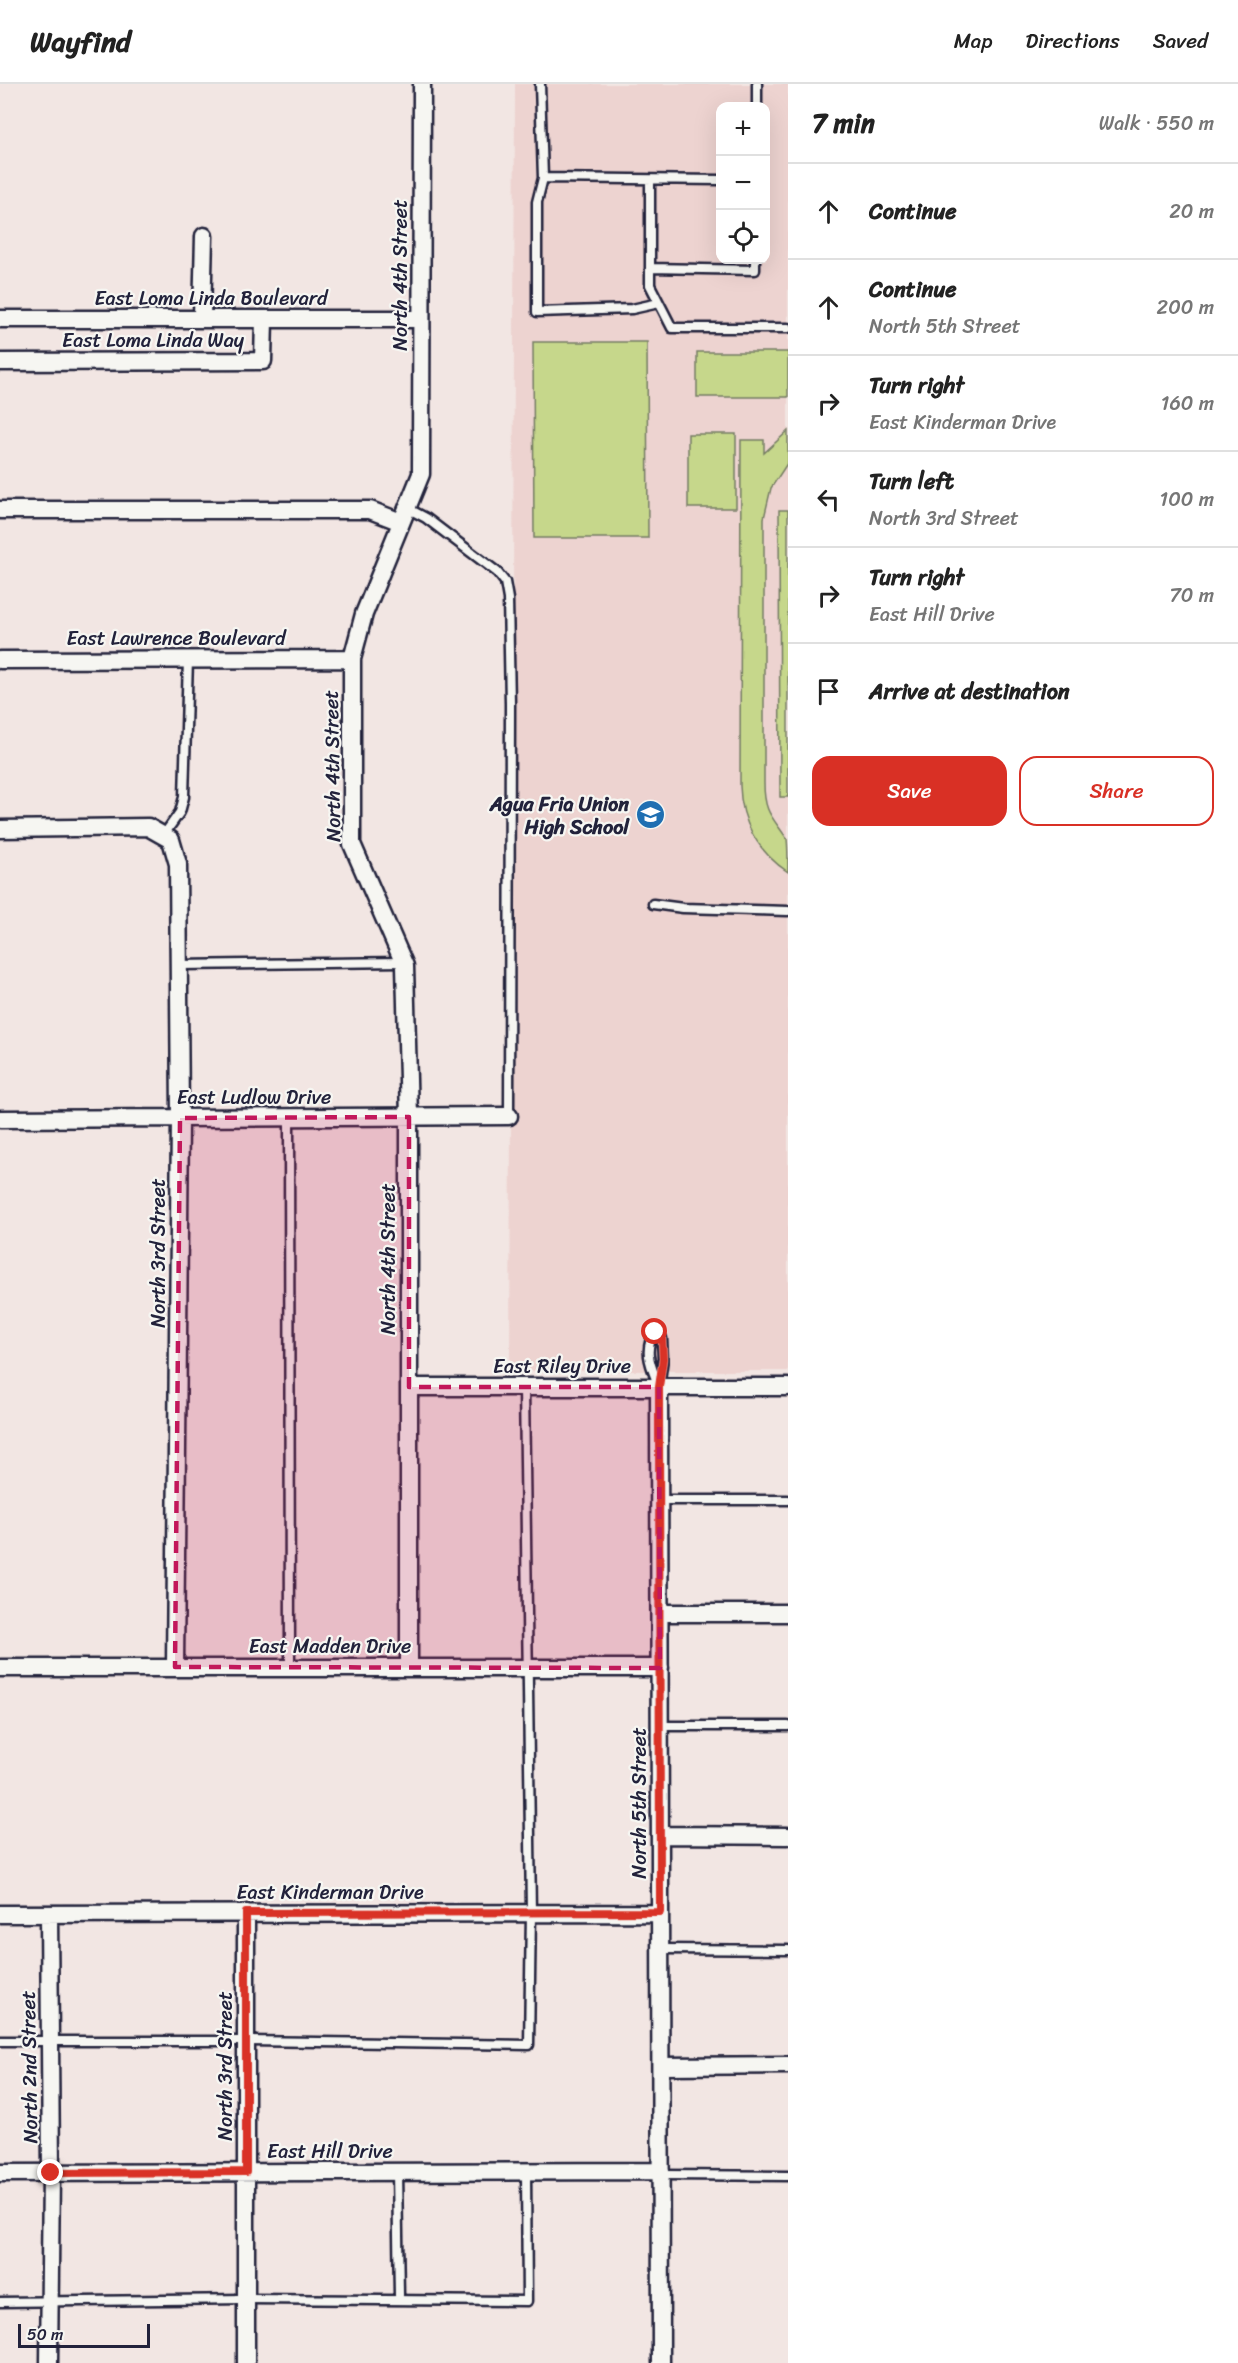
<!DOCTYPE html>
<html lang="en">
<head>
<meta charset="utf-8">
<style>
	:root { --surface:#fff; --page:#f2f2f2; --text:#222; --muted:#767676; --line:#e0e0e0; --accent:#d93025 }
	body { margin:0; font-family:Sriracha,sans-serif; background:var(--page); color:var(--text) }
	.controls { position:absolute; right:18px; top:18px; display:grid; overflow:hidden; border-radius:12px; box-shadow:0 6px 24px #0002 }
	.controls button { width:54px; height:54px; display:grid; place-items:center; padding:0; border:0; border-bottom:2px solid var(--line); background:var(--surface); color:var(--text); font:30px sans-serif }
	.scale { position:absolute; left:18px; bottom:15px; width:132px; box-sizing:border-box; padding-left:6px; border:3px solid #22223b; border-top:0; font-size:16px; line-height:21px; white-space:nowrap; color:#22223b; -webkit-text-stroke:4px #f6f6f2; paint-order:stroke }
	.stop { position:absolute; width:18px; height:18px; margin:-14px; border:4px solid #d93025; border-radius:50%; background:#fff }
	.stop.end { background:#d93025; border-color:#fff; box-shadow:0 2px 6px #0008 }
	.list { margin:0; padding:0; list-style:none }
	h2 { display:flex; justify-content:space-between; align-items:center; height:78px; margin:0; padding:0 24px; font-size:26px }
	h2 small { font-size:20px; font-weight:400; color:var(--muted) }
	.list li { display:grid; grid-template-columns:39px 1fr auto; gap:18px; align-items:center; box-sizing:border-box; height:96px; padding:0 24px; border-top:2px solid var(--line) }
	.list b { display:block; font-size:22px; white-space:nowrap }
	.list p { margin:0; font-size:20px; white-space:nowrap; color:var(--muted) }
	.list em { font-size:20px; font-style:normal; color:var(--muted) }
	.actions { display:flex; gap:12px; padding:18px 24px }
	.actions a { flex:1; padding:14px 0; border:2px solid var(--accent); border-radius:18px; text-align:center; font-size:21px; color:var(--accent) }
	.actions .main { background:var(--accent); color:#fff }
	.icon { flex:none; width:33px; height:33px; fill:none; stroke:currentColor; stroke-width:2; stroke-linecap:round; stroke-linejoin:round }
	.map { position:relative; flex:none; width:788px; height:2279px; overflow:hidden }
	header { display:flex; align-items:center; gap:36px; box-sizing:border-box; height:84px; padding:0 30px; background:var(--surface); border-bottom:2px solid var(--line) }
	header strong { font-size:28px }
	nav { display:flex; gap:33px; margin-inline-start:auto; font-size:21px }
	main { display:flex }
	aside { flex:1; background:var(--surface) }
	.map>svg:first-child { display:block }
	.built { fill:#edd3d0; fill-rule:evenodd }
	.green { fill:#c6d78b; stroke:#747c63; stroke-width:1.5 }
	.lines { fill:none; stroke-linecap:round; stroke-linejoin:round }
	.service-casing { stroke:#22223b; stroke-width:13 }
	.minor-casing { stroke:#22223b; stroke-width:21 }
	.service { stroke:#f6f6f2; stroke-width:8 }
	.minor { stroke:#f6f6f2; stroke-width:16 }
	.route { stroke:#d93025; stroke-width:8 }
	.marked { fill:#c2185b; fill-opacity:0.2; stroke:#c2185b; stroke-width:4.5; stroke-dasharray:12 8; stroke-linejoin:round }
	.labels { text-anchor:middle; stroke-width:4.5; stroke-linejoin:round; paint-order:stroke }
	.street-label { font-size:20px; fill:#22223b; stroke:#f6f6f2 }
	.poi-label { font-size:20px; font-weight:bold; fill:#22223b; stroke:#f6f6f2; text-anchor:end }
</style>
</head>
<body>
<header>
<strong>Wayfind</strong>
<nav><a>Map</a><a>Directions</a><a>Saved</a></nav>
</header>
<main>
<div class="map">
<svg width="788" height="2279" viewBox="0 0 788 2279">
	<rect width="100%" height="100%" fill="#f2e6e3"/>
	<filter id="ink" filterUnits="userSpaceOnUse"><feTurbulence type="fractalNoise" baseFrequency=".0167" numOctaves="2"/><feDisplacementMap in="SourceGraphic" scale="12" xChannelSelector="R" yChannelSelector="G"/><feConvolveMatrix kernelMatrix="1 2 1 2 8 2 1 2 1" color-interpolation-filters="sRGB"/></filter>
	<g filter="url(#ink)">
		<path class="built" d="M515,0H788V1287H510ZM720,22H766V176H720Z"/>
		<path class="green" d="M533,258H647L648,454H534Z
			M697,268H788V313H697Z
			M788,347V378L771,404L764,434V699C764,730 773,733 787,755C788,763 788,780 788,788C758,768 741,738 740,702L741,356H764V369Z
			M688,350H736V424H688Z
			M779,426H788V713H780Z"/>
		<g class="lines">
			<defs>
				<path id="service" d="M540,0L543,94L720,96
					M757,0V22
					M543,94L537,118V228L632,225L659,219
					M650,97V201L672,244H788
					M650,184L755,186V176
					M407,424L426,434L497,488L505,498L508,515L510,620L509,1032
					M163,752L180,728L184,713L188,575
					M653,820L683,824L788,827
					M179,881L403,878
					M289,1033L290,1583
					M655,1248L662,1254L663,1275L659,1303C652,1284 642,1267 655,1248Z
					M660,1416H788
					M660,1642H788
					M661,1865L788,1866
					M0,1957H246L529,1961L531,1829L524,1303
					M397,2088L399,2211
					M661,2091L788,2092
					M0,2218L246,2215L527,2217L526,2088"/>
				<path id="minor" d="M202,233L204,152
					M0,235H421
					M0,278L263,277L264,235
					M0,426H370L401,438
					M0,576L352,575
					M0,745L148,743L171,756L178,780L180,1034L175,1583
					M0,1035L509,1032
					M409,1303H788
					M659,1303L661,2279
					M660,1529H788
					M409,1582V1033L405,882L352,760V575L364,530L421,390L422,0
					M0,1584H660
					M660,1751L788,1752
					M0,1830L660,1829
					M49,1830L51,2089L49,2279
					M661,1982L788,1981
					M0,2089L661,2087
					M246,2279V1829"/>
			</defs>
			<use href="#service" class="service-casing"/>
			<use href="#minor" class="minor-casing"/>
			<use href="#service" class="service"/>
			<use href="#minor" class="minor"/>
		</g>
	</g>
	<g class="lines" filter="url(#ink)">
		<path class="route" d="M51,2089L246,2088V1829L660,1828L659,1303L663,1275L662,1254L655,1248"/>
	</g>
	<path class="marked" d="M409,1033V1303H659L660,1584L175,1583L180,1034Z"/>
	<defs>
		<symbol id="school-disc" viewBox="-11 -11 22 22"><circle r="9.5" fill="#1f6fb2" stroke="#f6f6f2"/><path d="M0-5L7-2L0 1L-7-2ZM-4 1L0 2.5L4 1V4Q0 6-4 4Z" fill="#fff"/></symbol>
	</defs>
	<g fill-rule="evenodd">
		<use href="#school-disc" x="634" y="714" width="33" height="33"/>
	</g>
	<g class="labels">
		<g class="street-label">
			<text transform="translate(400 191) rotate(-90)" y="7">North 4th Street</text>
			<text x="211" y="221">East Loma Linda Boulevard</text>
			<text x="153" y="263">East Loma Linda Way</text>
			<text x="176" y="561">East Lawrence Boulevard</text>
			<text transform="translate(332 682) rotate(-91)" y="7">North 4th Street</text>
			<text x="254" y="1020">East Ludlow Drive</text>
			<text transform="translate(158 1169) rotate(-90)" y="7">North 3rd Street</text>
			<text transform="translate(388 1175) rotate(-90)" y="7">North 4th Street</text>
			<text x="562" y="1289">East Riley Drive</text>
			<text x="330" y="1569">East Madden Drive</text>
			<text transform="translate(639 1719) rotate(-90)" y="7">North 5th Street</text>
			<text x="330" y="1815">East Kinderman Drive</text>
			<text transform="translate(225 1982) rotate(-90)" y="7">North 3rd Street</text>
			<text transform="translate(29 1983) rotate(-91)" y="7">North 2nd Street</text>
			<text x="330" y="2074">East Hill Drive</text>
		</g>
		<g class="poi-label">
			<text x="629" y="727">Agua Fria Union<tspan x="629" dy="23">High School</tspan></text>
		</g>
	</g>
</svg>
<div class="controls">
<button>+</button>
<button>−</button>
<button><svg class="icon" aria-label="locate" viewBox="0 0 24 24"><circle cx="12" cy="12" r="6"/><path d="M12 2v4M12 18v4M2 12h4M18 12h4"/></svg></button>
</div>
<div class="scale">50 m</div>
<div class="stop" style="left:655px;top:1248px"></div>
<div class="stop end" style="left:51px;top:2089px"></div>
</div>
<aside>
<h2>7 min<small>Walk · 550 m</small></h2>
<ul class="list">
<li><svg class="icon" aria-label="ahead" viewBox="0 0 24 24"><path d="M12 20V5M6 11l6-6 6 6"/></svg><div><b>Continue</b></div><em>20 m</em></li>
<li><svg class="icon" aria-label="ahead" viewBox="0 0 24 24"><path d="M12 20V5M6 11l6-6 6 6"/></svg><div><b>Continue</b><p>North 5th Street</p></div><em>200 m</em></li>
<li><svg class="icon" aria-label="right" viewBox="0 0 24 24"><path d="M7 20v-9h11M14 6l5 5-5 5"/></svg><div><b>Turn right</b><p>East Kinderman Drive</p></div><em>160 m</em></li>
<li><svg class="icon" aria-label="left" viewBox="0 0 24 24"><path d="M17 20v-9H6M10 6l-5 5 5 5"/></svg><div><b>Turn left</b><p>North 3rd Street</p></div><em>100 m</em></li>
<li><svg class="icon" aria-label="right" viewBox="0 0 24 24"><path d="M7 20v-9h11M14 6l5 5-5 5"/></svg><div><b>Turn right</b><p>East Hill Drive</p></div><em>70 m</em></li>
<li><svg class="icon" aria-label="arrive" viewBox="0 0 24 24"><path d="M6 21V4h12l-3 4 3 4H6"/></svg><div><b>Arrive at destination</b></div></li>
</ul>
<div class="actions"><a class="main">Save</a><a>Share</a></div>
</aside>
</main>
</body>
</html>
